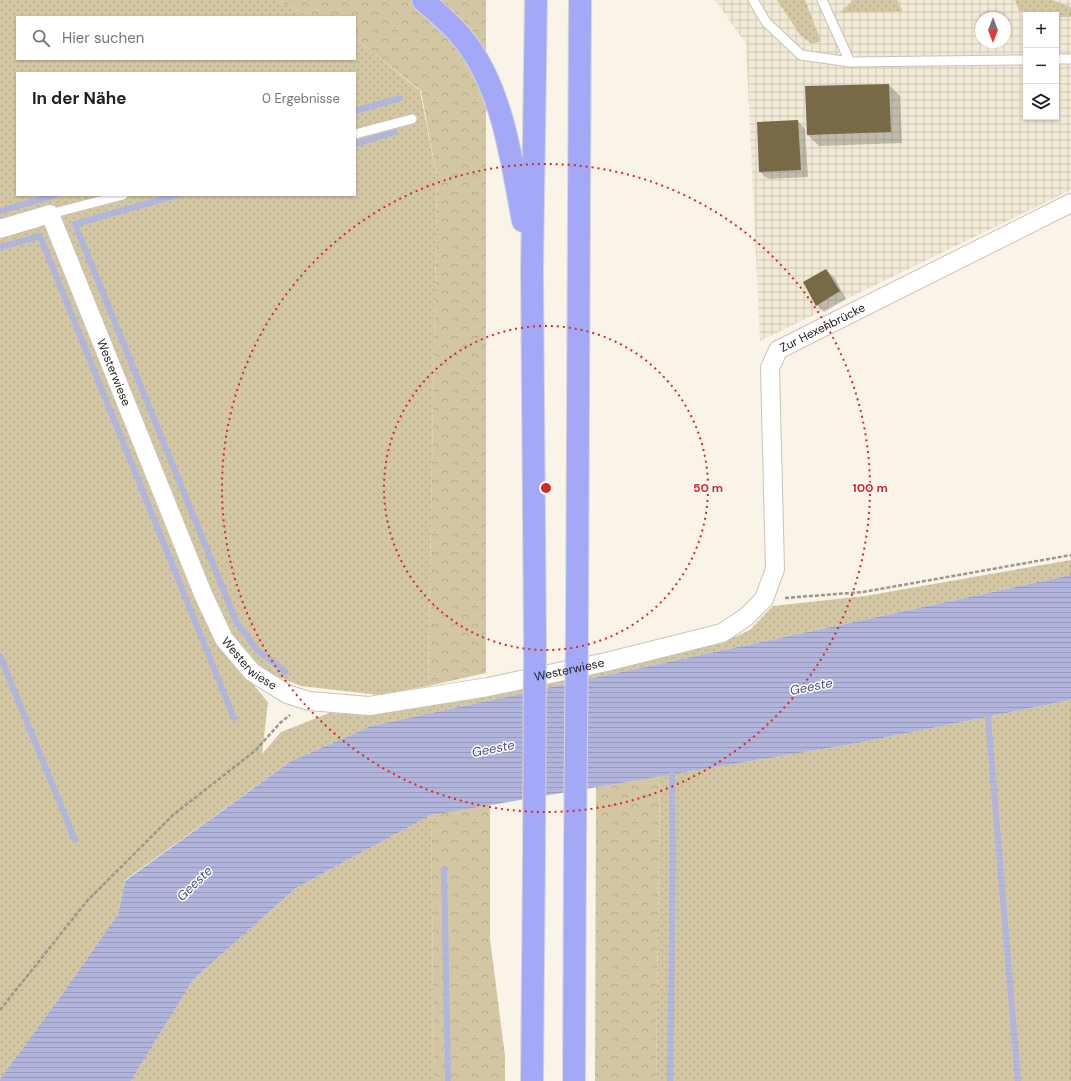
<!DOCTYPE html>
<html lang="de">
<head>
<meta charset="utf-8">
<style>
	:root { --surface:#fff; --page:#f6f6f6; --text:#202124; --muted:#757577; --line:#e0e0e0 }
	body { margin:0; font-family:"DM Sans",sans-serif; background:var(--page); color:var(--text) }
	.controls { position:absolute; right:12px; top:12px; display:grid; overflow:hidden; border-radius:0px; box-shadow:0 1px 3px #0004 }
	.controls button { width:36px; height:36px; display:grid; place-items:center; padding:0; border:0; border-bottom:1px solid var(--line); background:var(--surface); color:var(--text); font:20px sans-serif }
	.compass { position:absolute; left:975px; top:12px; width:36px; height:36px; border-radius:50%; background:var(--surface); box-shadow:0 1px 3px #0004; rotate:180deg }
	.list { margin:0; padding:0; list-style:none }
	h2 { display:flex; justify-content:space-between; align-items:center; height:52px; margin:0; padding:0 16px; font-size:17px }
	h2 small { font-size:13px; font-weight:400; color:var(--muted) }
	.icon { flex:none; width:22px; height:22px; fill:none; stroke:currentColor; stroke-width:2; stroke-linecap:round; stroke-linejoin:round }
	.map { position:relative; flex:none; width:1071px; height:1081px; overflow:hidden }
	.search { position:absolute; background:var(--surface); box-shadow:0 1px 3px #0004; left:16px; top:16px; width:340px; height:44px; display:flex; align-items:center; gap:10px; box-sizing:border-box; padding:0 14px; border-radius:0px; color:var(--muted); font-size:15px }
	.panel { position:absolute; background:var(--surface); box-shadow:0 1px 3px #0004; left:16px; top:72px; width:340px; height:124px; border-radius:0px }
	.map>svg:first-child { display:block }
	.industrial { fill:url(#industrial-grid); fill-rule:evenodd }
	.grass { fill:url(#grass-dots); fill-rule:evenodd }
	.forest { fill:url(#forest-crowns) }
	.water { fill:url(#water-rules) }
	.shadow { fill:#0003 }
	.lines { fill:none; stroke-linecap:round; stroke-linejoin:round }
	.stream { stroke:#b1b4db; stroke-width:6 }
	.building { fill:#786a46 }
	.lane-casing { stroke:#c9c4b8; stroke-width:11 }
	.street-casing { stroke:#c9c4b8; stroke-width:20 }
	.highway-casing { stroke:#d7d7d6; stroke-width:24 }
	.path { stroke:#99968c; stroke-width:2.5; stroke-dasharray:4 2; stroke-linecap:butt }
	.lane { stroke:#fff; stroke-width:9 }
	.street { stroke:#fff; stroke-width:18 }
	.highway { stroke:#a4a9f7; stroke-width:22 }
	.highway-bridge-casing { stroke:#d7d7d6; stroke-width:24; stroke-linecap:butt }
	.highway-bridge { stroke:#a4a9f7; stroke-width:22 }
	.ring { fill:none; stroke:#d62828; stroke-width:2; stroke-dasharray:2 4 }
	.labels { text-anchor:middle; stroke-width:3; stroke-linejoin:round; paint-order:stroke }
	.street-label { font-size:12px; fill:#22211c; stroke:#fff }
	.water-label { font-size:13px; font-style:italic; fill:#4d4f83; stroke:#fff }
	.centre { fill:#d62828; stroke:#fff; stroke-width:2 }
	.ring-label { font-size:12px; text-anchor:middle; font-weight:bold; fill:#d62828; stroke:#fff; stroke-width:3; stroke-linejoin:round; paint-order:stroke }
</style>
</head>
<body>
<div class="map">
<svg width="1071" height="1081" viewBox="0 0 1071 1081">
	<defs>
		<pattern id="industrial-grid" width="8" height="8" patternUnits="userSpaceOnUse"><rect width="8" height="8" fill="#f1ead6"/><path d="M0 4h8M4 0v8" fill="none" stroke="#cec8b7"/></pattern>
		<pattern id="grass-dots" width="8" height="8" patternUnits="userSpaceOnUse"><rect width="8" height="8" fill="#d3c7a3"/><path d="M2 2h.1M6 6h.1" fill="none" stroke="#b5ab8c" stroke-width="1.8" stroke-linecap="round"/></pattern>
		<pattern id="forest-crowns" width="20" height="18" patternUnits="userSpaceOnUse"><rect width="20" height="18" fill="#d3c7a3"/><path d="M2 6a3 3 0 1 1 6 0M12 15a3 3 0 1 1 6 0" fill="none" stroke="#b5ab8c"/></pattern>
		<pattern id="water-rules" width="6" height="5" patternUnits="userSpaceOnUse"><rect width="6" height="5" fill="#b1b4db"/><path d="M0 2.5h6" fill="none" stroke="#989abb"/></pattern>
	</defs>
	<rect width="100%" height="100%" fill="#f9f4e7"/>
	<path class="industrial" d="M715,0H1071V190L760,341L746,44ZM1026,15H1056V117H1026ZM981,18H1005V42H981Z"/>
	<path class="grass" d="M0,0H277L311,17H17V59H355V39L359,41L420,91L437,179L428,686L379,695L301,686L271,674L252,683L268,702L262,754L281,732L329,713L370,715L726,641L750,630L773,606L865,596L1071,560V575L371,726L291,761L125,880L118,914L66,989L0,1079ZM17,73H355V195H17Z
		M777,0H805L821,41L812,44L801,36Z
		M853,0H897L903,12L840,13Z
		M1015,0H1052L1071,7V17H1056V15H1034L1019,11Z
		M1071,700V1081H656L660,776L858,743Z
		M431,815L434,1081H131L193,980L296,888Z"/>
	<path class="forest" d="M277,0H486V673L428,686L437,179L421,91L359,41L355,39V17H311Z
		M660,776L656,1081H595L596,787Z
		M490,804V939L505,1056V1081H434L431,815Z"/>
	<path class="water" d="M1071,575V700L858,743L431,815L296,888L193,980L131,1081H0V1079L66,989L118,914L125,881L291,761L371,726Z"/>
	<path class="shadow" d="M889,85L900,96L902,143L819,146L808,135L806,87Z
		M798,121L805,129L808,177L768,179L760,172Z
		M826,270L834,277L846,299L824,312L817,305Z"/>
	<g class="lines">
		<path class="stream" d="M355,111L400,98
			M355,144L395,132
			M177,195L75,224L236,621L257,650L286,672
			M0,211L56,195
			M0,247L40,236L234,718
			M0,656L75,840
			M988,717L1018,1081
			M444,869L448,1081
			M670,1081L673,857L672,774"/>
	</g>
	<path class="building" d="M889,84L891,132L807,135L805,86Z
		M798,120L801,170L759,172L757,122Z
		M826,269L840,291L816,306L803,282Z"/>
	<g class="lines">
		<defs>
			<path id="lane" d="M753,0L766,22L801,55L850,62L1026,60
				M822,0L850,62
				M1056,59H1071
				M355,134L412,119
				M50,214L123,195"/>
			<g id="street">
				<path id="s1" d="M0,229L50,214L203,594L224,639L252,672L287,694L309,701L369,706L488,687L606,662L722,633L746,617L764,599L775,569L770,368L778,350L1071,203"/>
			</g>
			<path id="highway" d="M423,0C440,15 457,29 470,48C504,97 512,164 523,221
				M577,625L580,0
				M535,644L532,270L536,0
				M532,1081L534,855
				M574,1081L575,847"/>
		</defs>
		<use href="#lane" class="lane-casing"/>
		<use href="#street" class="street-casing"/>
		<use href="#highway" class="highway-casing"/>
		<path class="path" d="M785,598L863,592L1071,555
			M0,1010L87,901L173,815L256,750L280,723L290,715"/>
		<use href="#lane" class="lane"/>
		<use href="#street" class="street"/>
		<use href="#highway" class="highway"/>
		<defs>
			<path id="highway-bridge" d="M575,847L577,625
				M534,855L535,644"/>
		</defs>
		<use href="#highway-bridge" class="highway-bridge-casing"/>
		<use href="#highway-bridge" class="highway-bridge"/>
	</g>
	<g class="ring">
		<circle cx="546" cy="488" r="162"/>
		<circle cx="546" cy="488" r="324"/>
	</g>
	<g class="labels">
		<g class="street-label">
			<text dy="4" stroke="none"><textPath href="#s1" startOffset="1397">Zur Hexenbrücke</textPath></text>
			<text dy="4" stroke="none"><textPath href="#s1" startOffset="223">Westerwiese</textPath></text>
			<text dy="4" stroke="none"><textPath href="#s1" startOffset="547">Westerwiese</textPath></text>
			<text dy="4" stroke="none"><textPath href="#s1" startOffset="883">Westerwiese</textPath></text>
		</g>
		<g class="water-label">
			<text transform="translate(811 686) rotate(-11)" y="5">Geeste</text>
			<text transform="translate(493 748) rotate(-11)" y="5">Geeste</text>
			<text transform="translate(194 883) rotate(-44)" y="5">Geeste</text>
		</g>
	</g>
	<circle cx="546" cy="488" r="6" class="centre"/>
	<g class="ring-label">
		<text x="708" y="492">50 m</text>
		<text x="870" y="492">100 m</text>
	</g>
</svg>
<div class="controls">
<button>+</button>
<button>−</button>
<button><svg class="icon" aria-label="layers" viewBox="0 0 24 24"><path d="M12 4l9 5-9 5-9-5zM3 14l9 5 9-5"/></svg></button>
</div>
<svg class="compass" viewBox="-18 -18 36 36"><path d="M0-13l5 13h-10z" fill="#e53935"/><path d="M0 13l5-13h-10z" fill="#757577"/></svg>
<div class="search"><svg class="icon" aria-label="search" viewBox="0 0 24 24"><circle cx="10" cy="10" r="6"/><path d="M15 15l6 6"/></svg>Hier suchen</div>
<section class="panel">
<h2>In der Nähe<small>0 Ergebnisse</small></h2>
<ul class="list">
</ul>
</section>
</div>
</body>
</html>
